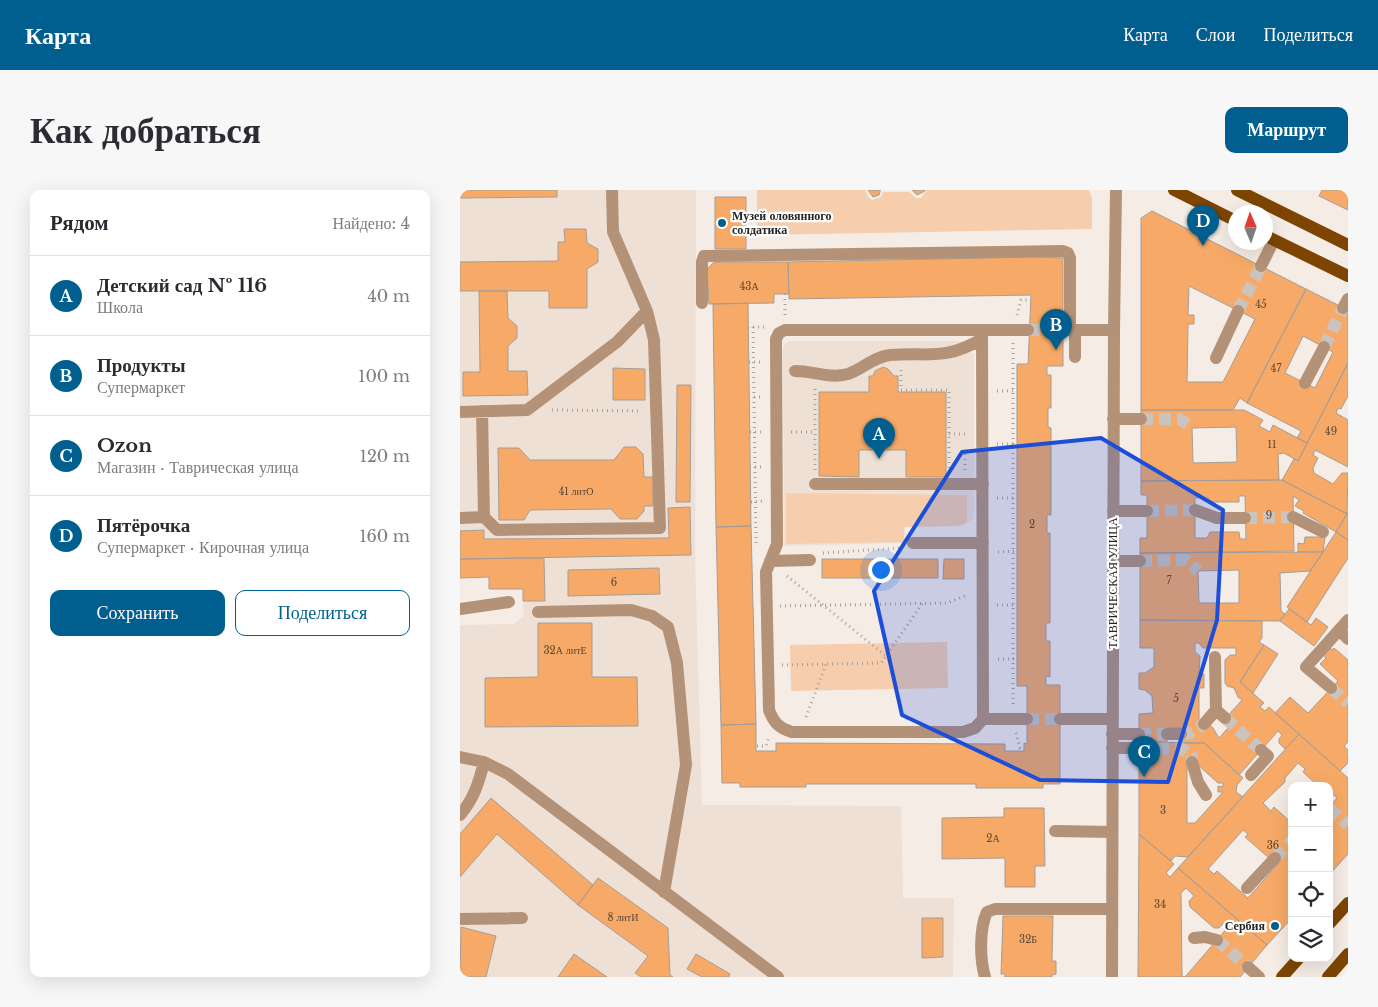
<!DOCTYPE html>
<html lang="ru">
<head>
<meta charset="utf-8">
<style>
	:root { --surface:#fff; --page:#f7f7f7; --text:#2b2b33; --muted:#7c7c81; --line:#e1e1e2; --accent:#005f8f }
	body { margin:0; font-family:"Libre Baskerville",serif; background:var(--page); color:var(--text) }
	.controls { position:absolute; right:15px; bottom:15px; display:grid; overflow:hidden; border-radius:10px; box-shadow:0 5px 20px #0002 }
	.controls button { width:45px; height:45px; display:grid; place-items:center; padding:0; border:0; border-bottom:1px solid var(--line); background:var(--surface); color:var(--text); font:25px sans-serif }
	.compass { position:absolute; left:768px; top:15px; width:45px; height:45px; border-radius:50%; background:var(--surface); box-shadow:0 5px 20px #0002; rotate:358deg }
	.you { position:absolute; left:420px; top:379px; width:18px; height:18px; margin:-12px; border:4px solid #fff; border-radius:50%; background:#1a73e8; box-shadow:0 0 0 8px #1a73e833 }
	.badge { display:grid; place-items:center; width:32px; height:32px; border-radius:50%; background:var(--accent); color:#fff; font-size:16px; font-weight:700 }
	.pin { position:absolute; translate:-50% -41px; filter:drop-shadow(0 1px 2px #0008) }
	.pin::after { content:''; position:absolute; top:26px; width:18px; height:15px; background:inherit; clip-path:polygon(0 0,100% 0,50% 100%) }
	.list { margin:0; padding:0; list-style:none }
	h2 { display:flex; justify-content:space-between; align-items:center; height:65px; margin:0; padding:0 20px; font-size:21px }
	h2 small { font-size:16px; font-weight:400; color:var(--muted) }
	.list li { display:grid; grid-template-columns:32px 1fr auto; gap:15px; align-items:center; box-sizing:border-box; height:80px; padding:0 20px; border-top:1px solid var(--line) }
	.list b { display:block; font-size:19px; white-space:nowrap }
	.list p { margin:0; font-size:16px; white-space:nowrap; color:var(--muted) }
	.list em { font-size:16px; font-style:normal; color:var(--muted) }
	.actions { display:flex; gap:10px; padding:15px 20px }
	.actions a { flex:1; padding:11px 0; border:1px solid var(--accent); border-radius:10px; text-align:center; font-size:18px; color:var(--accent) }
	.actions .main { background:var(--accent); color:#fff }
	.icon { flex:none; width:28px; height:28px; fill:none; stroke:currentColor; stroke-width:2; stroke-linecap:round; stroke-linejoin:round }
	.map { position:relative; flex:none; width:888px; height:787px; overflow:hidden; border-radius:10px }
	header { display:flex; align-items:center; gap:30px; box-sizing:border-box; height:70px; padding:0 25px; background:var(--accent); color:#fff }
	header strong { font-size:24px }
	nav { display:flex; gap:28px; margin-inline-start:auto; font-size:18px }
	.intro { display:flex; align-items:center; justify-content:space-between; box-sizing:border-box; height:120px; padding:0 30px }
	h1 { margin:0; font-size:35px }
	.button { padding:12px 22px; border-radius:10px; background:var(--accent); color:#fff; font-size:18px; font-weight:700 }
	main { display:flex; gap:30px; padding:0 30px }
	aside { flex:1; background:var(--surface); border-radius:10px; box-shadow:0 5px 20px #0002 }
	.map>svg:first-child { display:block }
	.built { fill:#efe0d5 }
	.green { fill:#f6cdad }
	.building { fill:#f7aa67; stroke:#a59d97; fill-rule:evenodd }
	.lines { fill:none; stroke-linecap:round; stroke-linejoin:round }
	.minor-tunnel { stroke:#cbc4be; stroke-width:12; stroke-dasharray:12 6; stroke-linecap:butt }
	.path { stroke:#a8a29d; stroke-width:3; stroke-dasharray:1 4; stroke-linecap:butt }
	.minor { stroke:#b49277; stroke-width:12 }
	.major { stroke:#7e4500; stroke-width:12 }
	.marked { fill:#1d4ed8; fill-opacity:0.2; stroke:#1d4ed8; stroke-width:4; stroke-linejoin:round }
	.poi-dot { fill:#005f8f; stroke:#fff; stroke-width:2 }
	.labels { text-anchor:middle; stroke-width:4.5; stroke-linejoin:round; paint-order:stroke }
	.number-label { font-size:10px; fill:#5b4633 }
	.poi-label { font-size:12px; font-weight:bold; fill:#272422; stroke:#fff; text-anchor:start }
	.street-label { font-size:12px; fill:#272422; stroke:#fff }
</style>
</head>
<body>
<header>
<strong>Карта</strong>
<nav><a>Карта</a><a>Слои</a><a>Поделиться</a></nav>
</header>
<div class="intro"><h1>Как добраться</h1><a class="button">Маршрут</a></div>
<main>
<aside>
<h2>Рядом<small>Найдено: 4</small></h2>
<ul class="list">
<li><span class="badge">A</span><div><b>Детский сад № 116</b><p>Школа</p></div><em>40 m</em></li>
<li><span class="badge">B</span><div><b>Продукты</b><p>Супермаркет</p></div><em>100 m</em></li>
<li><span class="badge">C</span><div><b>Ozon</b><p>Магазин · Таврическая улица</p></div><em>120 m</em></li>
<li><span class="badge">D</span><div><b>Пятёрочка</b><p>Супермаркет · Кирочная улица</p></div><em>160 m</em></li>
</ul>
<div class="actions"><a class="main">Сохранить</a><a>Поделиться</a></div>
</aside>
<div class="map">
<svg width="888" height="787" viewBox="0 0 888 787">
	<rect width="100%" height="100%" fill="#f4ece5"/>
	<path class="built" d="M0,0H236L235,365L242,615L441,616L443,708H494L493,787H0V435L54,434L64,426L63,411H85L84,368L0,369Z
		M328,151H505L514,166V326L512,330L502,336L445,337V353L324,356L323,157Z"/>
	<path class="green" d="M297,0H405L408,7L412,10L421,7L423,2H449L456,8H461L467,0H629L632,8V39L297,45Z
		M326,303L507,305V332L498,336L444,337V352L326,354Z
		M487,452L488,498L331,501L330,455Z"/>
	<path class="building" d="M0,0H97V7L0,8Z
		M408,0H420V2L419,5L413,7Z
		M452,0H465V1L457,5Z
		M862,0H888V20L859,6Z
		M255,7H286V59H255Z
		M692,21L846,99L787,213L780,208L773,220H681V28ZM729,96L795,129L763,192H727L728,134H734V125H728Z
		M104,39H126L127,53L138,59V72L127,79V118H89V101H0V72L98,71V52H105Z
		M573,67L603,68V176H587V185H591V218H588V237L591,238V325H587V343H590V433H586V451H590V487L586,486V495H600V594H583V598H516V594H346V597H280V593H262L261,535L296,534V561H316V553L545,554V561H564V553L567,554V496H557V174H568L571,105L329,109L328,72Z
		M254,72H328L329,104H314V113L249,114L247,79Z
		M846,99L888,120V173L847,253L837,248L841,241L787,213ZM843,146L873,162L855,198L825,183Z
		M19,101H47L48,128L57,136V148L48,156V181H67L68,205L3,206V182H20Z
		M288,113L291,336L256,337L253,114Z
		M888,173V206L881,219L878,218L876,223L888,230V277L855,260L853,265L858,268L853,278L854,283L873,294L882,283H888L887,324L822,290L834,269L838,271Z
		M423,177L428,179L434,186H438V202H486V287H446V260H399V287L359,286V202H409V186H413L415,181Z
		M153,178L185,179V210H153Z
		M217,195H231L230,312H216Z
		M681,220H784L803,230L799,236L810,242L813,235L847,253L838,271L824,263L818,264L819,290L681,291ZM776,237L777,272L733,273L732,238Z
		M164,257H176L183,264L184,287H193V316H184V321L177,329H160L151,319L70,320L64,330H39L38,258H59L70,270H154Z
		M822,290L887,324L876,342L843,323L844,321L835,316L839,310L833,306L834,361L680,363V348H687V305H681V291ZM779,306H785L786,349H780L779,342H750L747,348H735V308L748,307V312H779Z
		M230,317L231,365L0,369V341L24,340V349L209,348L208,318Z
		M888,322V350L876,342Z
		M291,336L296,534L261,535L256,337Z
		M876,342L888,350V368L847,432L827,417Z
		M845,347H865L863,362H838V353L844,354Z
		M863,362L850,381L820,383L821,421L825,424L820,431L680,430V363ZM779,380V413H739L738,381Z
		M84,368L85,411H63V399H29V387L0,388V369Z
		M362,369H478V388H362Z
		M484,369H504V389H483Z
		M199,378L200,404L108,406V380Z
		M829,419L851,435L856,428L868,437L854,456L820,431Z
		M680,430L802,431V448L799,452L804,455L780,492L804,513L800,517L805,521L809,517L839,544L825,559L819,553V549L822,545L818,541L779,585L744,553H721V538H707V553L679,552V524L693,523L692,506L685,500L679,499V483H685L694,477V458H680ZM735,453H739L743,458H776V465H770L765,470V493L767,496L774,498L778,507L782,510L762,532L768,538L759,548L753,538L750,535L748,537L739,530V498H744V484H739L740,466L735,462Z
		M78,433H132V487H177L178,536L25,537V488L78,487Z
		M804,455L818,464L793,503L780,492Z
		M870,458L873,460L874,458L888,470V552L884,556L888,560V573L880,581L815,523L830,507L848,523L878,491L860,474L866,468L863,465Z
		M839,544L888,588V664L869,685V617L877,608L869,601V596H858L843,582L845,579L838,573L825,588V592L803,613L811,621L814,617L832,633V728L807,755L718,678ZM783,640L788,644L785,647L809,668L819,673L788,708L757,681L754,684L748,679Z
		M679,552L744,553L783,588L777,595L776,602L783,607L728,667L715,666L711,671L679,644ZM727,572L738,575L758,593H763V597L758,596V602H763L735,633H727Z
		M31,608L133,695L118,715L37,644L0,687V644Z
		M544,618H584L585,676H575V697H545V668L482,669V628L544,627Z
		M679,644L714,674L706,683L710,687L718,678L807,755L780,787H678ZM726,698L734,706L729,711L730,717L754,738H759L764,733L768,737L725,787L722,786L721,703Z
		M138,688L208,738L210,785L213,787H181L175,783L188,766L118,715Z
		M543,726H593L592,771H596V784L592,785V787H545V784H541Z
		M462,728H483V767L462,768Z
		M1,737L36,746L26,787H0Z
		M114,764L147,787H98Z
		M236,764L270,784L269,787H242L227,779Z"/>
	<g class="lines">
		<path class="minor-tunnel" d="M778,121L801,76
			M568,140H603
			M864,157L883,118
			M681,229H720L732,238
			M687,321L735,320
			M785,328L833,327
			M680,371L726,370L738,381
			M871,498L888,513
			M765,528L801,560
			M567,529H600
			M679,544H707
			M721,544L729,543L744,534
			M679,558L722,559L732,566V572
			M869,618L888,635
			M815,668L832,650
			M757,750L788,777"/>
		<path class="path" d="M325,104V126
			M557,125L561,110H571
			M288,137H305
			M293,137L296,354
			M553,153V515
			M289,172H301
			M441,180V200H489V281
			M537,201H557
			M289,207H301
			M92,220L181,221
			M290,242H302
			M331,242H355
			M489,244H509
			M537,254H557
			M290,277H302
			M355,280V199
			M505,280V262
			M537,308H557
			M291,312L303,311
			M538,362L557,361
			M363,363L439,358
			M327,386L426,466
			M537,415H557
			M320,416L487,413L507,405
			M538,469H557
			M322,475L421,473L462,414
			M346,527L366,474
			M556,543L560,558H564
			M297,556H306L309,547"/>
		<path class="minor" d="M801,76L814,50
			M242,113V72L244,66L603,61L608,63L610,68V140
			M883,118L888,109
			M522,140L523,529
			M603,140H654
			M615,140V167
			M756,168L778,121
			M335,181C354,181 369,189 388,184C403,179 413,167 430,165C470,162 484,171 522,149
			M845,193L864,157
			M22,221L24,327
			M0,222L67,220L157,152L187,121
			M653,229H681
			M355,294H523
			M735,320L757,328H785
			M653,321H687
			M833,327L863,342
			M0,328L24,327L37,340L200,338L194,150L187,121L153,42L152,0
			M453,353H523
			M310,371L350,370
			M653,371H680
			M0,419L49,412
			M78,422L171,420L192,426L208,437L217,473L226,575L204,702
			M879,440L888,449
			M871,498L846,477L888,430
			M756,520L765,528
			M567,529H523L515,538L503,542H332C319,538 314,533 309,520L306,382L317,354L316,149L319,143L325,140H568
			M600,529H653
			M744,534L756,520L755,467
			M652,544H679
			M707,544H721
			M652,558H679
			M0,567L24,572L48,584L318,787
			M732,572L738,592L746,605
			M791,585L808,566L801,560
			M0,625C14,609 19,592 24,572
			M595,641L652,642
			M787,698L815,668
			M0,729L62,728
			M734,748L745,747L757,750
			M788,777L799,787
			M525,787C520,770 519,739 527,722L535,719H652
			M652,787L654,140L656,0"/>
		<path class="major" d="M714,0L776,31
			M777,0L888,55
			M806,46L888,86
			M869,734L888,713
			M822,787L839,768
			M868,787L888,764"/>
	</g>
	<path class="marked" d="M641,248L763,320L757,430L708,592L580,590L442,525L414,401L502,262Z"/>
	<g class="poi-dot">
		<circle cx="262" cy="33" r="5"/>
		<circle cx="815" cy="736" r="5"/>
	</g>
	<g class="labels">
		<g class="number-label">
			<text x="289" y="100">43А</text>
			<text x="801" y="118">45</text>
			<text x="816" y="182">47</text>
			<text x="871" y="245">49</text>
			<text x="812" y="258">11</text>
			<text x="116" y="305">41 литО</text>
			<text x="809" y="329">9</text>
			<text x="572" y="338">2</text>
			<text x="709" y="394">7</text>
			<text x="154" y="396">6</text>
			<text x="105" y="464">32А литЕ</text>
			<text x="716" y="512">5</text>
			<text x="703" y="624">3</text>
			<text x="533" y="652">2А</text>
			<text x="813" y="659">36</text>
			<text x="700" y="718">34</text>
			<text x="163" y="731">8 литИ</text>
			<text x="568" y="753">32Б</text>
		</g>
		<g class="poi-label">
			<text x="272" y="30">Музей оловянного<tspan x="272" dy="14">солдатика</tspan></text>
			<text x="805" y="740" text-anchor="end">Сербия</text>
		</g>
		<g class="street-label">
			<text transform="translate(653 393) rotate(-90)" y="4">ТАВРИЧЕСКАЯ УЛИЦА</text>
		</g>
	</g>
</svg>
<div class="controls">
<button>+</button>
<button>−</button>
<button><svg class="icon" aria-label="locate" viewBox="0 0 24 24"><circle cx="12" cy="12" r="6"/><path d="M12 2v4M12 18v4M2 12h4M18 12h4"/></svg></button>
<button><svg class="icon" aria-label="layers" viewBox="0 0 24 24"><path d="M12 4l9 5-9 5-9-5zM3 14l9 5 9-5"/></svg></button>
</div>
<svg class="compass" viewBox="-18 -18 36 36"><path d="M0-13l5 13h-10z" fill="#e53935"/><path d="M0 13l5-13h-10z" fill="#7c7c81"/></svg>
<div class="you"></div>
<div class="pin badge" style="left:419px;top:269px">A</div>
<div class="pin badge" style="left:596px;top:160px">B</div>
<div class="pin badge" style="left:684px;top:587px">C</div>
<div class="pin badge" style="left:743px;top:56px">D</div>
</div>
</main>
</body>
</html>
